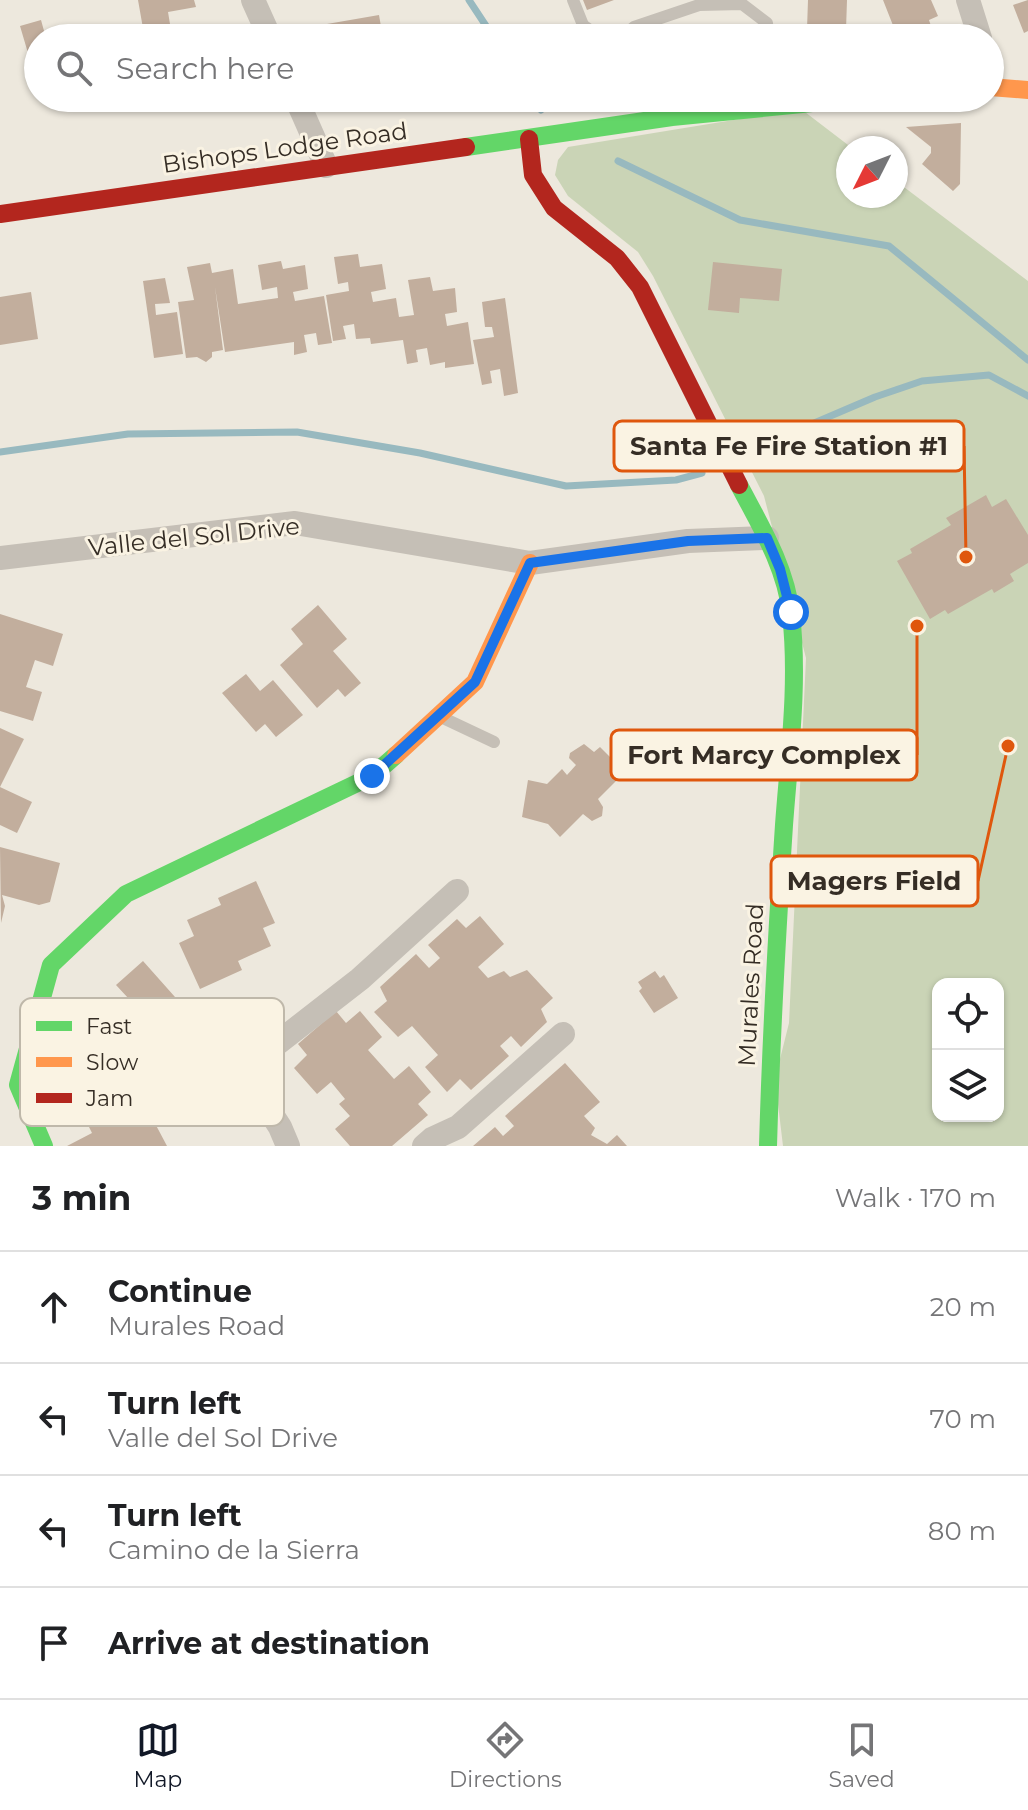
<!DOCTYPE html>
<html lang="en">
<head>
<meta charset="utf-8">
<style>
	:root { --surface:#fff; --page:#f2f2f2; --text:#202124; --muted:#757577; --line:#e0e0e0; --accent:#111827 }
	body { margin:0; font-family:Montserrat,sans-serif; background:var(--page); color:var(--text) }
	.controls { position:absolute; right:24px; bottom:24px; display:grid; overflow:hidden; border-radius:16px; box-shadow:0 2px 6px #0004 }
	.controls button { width:72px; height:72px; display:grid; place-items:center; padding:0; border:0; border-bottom:2px solid var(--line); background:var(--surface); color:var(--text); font:40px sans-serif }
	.compass { position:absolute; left:836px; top:136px; width:72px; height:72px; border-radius:50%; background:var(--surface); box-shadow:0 2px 6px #0004; rotate:228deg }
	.stop { position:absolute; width:24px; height:24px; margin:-18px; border:6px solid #1a73e8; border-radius:50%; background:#fff }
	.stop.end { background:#1a73e8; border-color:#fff; box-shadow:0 2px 8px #0008 }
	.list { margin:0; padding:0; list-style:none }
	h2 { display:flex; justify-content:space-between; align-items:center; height:104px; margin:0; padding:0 32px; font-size:34px }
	h2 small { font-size:26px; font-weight:400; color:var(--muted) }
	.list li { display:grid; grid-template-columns:52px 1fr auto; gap:24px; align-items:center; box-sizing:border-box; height:112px; padding:0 32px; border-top:2px solid var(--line) }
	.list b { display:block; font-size:30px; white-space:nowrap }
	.list p { margin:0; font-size:26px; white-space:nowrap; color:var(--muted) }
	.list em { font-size:26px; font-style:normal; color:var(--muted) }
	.icon { flex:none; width:44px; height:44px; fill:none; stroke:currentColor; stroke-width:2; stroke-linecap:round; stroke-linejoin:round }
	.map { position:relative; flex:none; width:1028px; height:1146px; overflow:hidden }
	.search { position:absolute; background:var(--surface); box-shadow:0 2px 6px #0004; left:24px; right:24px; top:24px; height:88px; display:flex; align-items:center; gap:20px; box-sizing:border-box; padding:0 28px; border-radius:44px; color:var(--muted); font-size:30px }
	.sheet { height:552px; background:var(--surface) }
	nav { display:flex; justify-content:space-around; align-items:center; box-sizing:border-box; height:112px; border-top:2px solid var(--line); background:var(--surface); font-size:22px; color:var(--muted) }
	nav a { display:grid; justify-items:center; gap:4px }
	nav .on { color:var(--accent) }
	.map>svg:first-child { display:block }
	.green { fill:#cad4b6; fill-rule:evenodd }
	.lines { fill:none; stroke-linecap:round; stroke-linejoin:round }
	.stream { stroke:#98b9bf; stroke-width:7 }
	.building { fill:#c2ae9d }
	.lane { stroke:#c5bfb6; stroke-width:12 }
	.street { stroke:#c5bfb6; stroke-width:24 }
	.fast { stroke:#63d668; stroke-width:18 }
	.slow { stroke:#ff974d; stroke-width:18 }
	.jam { stroke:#b3261e; stroke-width:18 }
	.route { stroke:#1a73e8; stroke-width:10 }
	.labels { text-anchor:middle; stroke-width:6; stroke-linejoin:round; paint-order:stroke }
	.street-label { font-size:24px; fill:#352d25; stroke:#faf3e3 }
	.key { fill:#faf3e3; stroke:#bfb8aa; stroke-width:2 }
	.key-label { font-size:22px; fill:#352d25 }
	.leader { fill:none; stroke:#df570d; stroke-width:3 }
	.callout-dot { fill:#df570d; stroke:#faf3e3; stroke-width:3 }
	.callout { fill:#faf3e3; stroke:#df570d; stroke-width:3 }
	.callout-label { font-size:26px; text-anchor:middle; font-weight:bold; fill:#352d25 }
</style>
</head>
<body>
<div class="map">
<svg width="1028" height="1146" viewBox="0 0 1028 1146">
	<rect width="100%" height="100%" fill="#ede8dd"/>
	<path class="green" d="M801,109L852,148H848V196H896V181L1028,281V1146H783L775,1079L789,1023L806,658L764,496L653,276L638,252L568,196L555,175L558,160L568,147ZM938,984H998V1116H938Z"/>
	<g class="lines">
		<path class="stream" d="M469,0L494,38
			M533,98L541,110
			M618,161L740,220L889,246L1028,360
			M758,447L875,397L922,381L989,375L1028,396
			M0,452L128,434L297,432L420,453L566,486L676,480L702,473"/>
	</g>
	<path class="building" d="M138,0H194L196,7L168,12L171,30L144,34Z
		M583,0H614L587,10Z
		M808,0H847L846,30L807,29Z
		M883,0H931L938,16L929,20L935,38H906L903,30L896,33Z
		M1028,0V31L1024,33L1013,5Z
		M379,15L383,38H330L327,24Z
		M41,20L46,38H38V68L33,70L20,26Z
		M961,123L960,184L953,191L922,164L931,153V147L906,127Z
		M358,254L360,267L382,264L386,289L371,292L373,302L396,298L399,317L414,315L408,280L430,277L433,291L455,288L457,312L445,314L447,326L468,322L474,364L445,368V362L430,365L427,348L416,350L418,362L407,364L403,340L371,344L370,338L356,339L354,324L343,326L346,339L333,341L326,295L349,291L348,282L338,284L334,257Z
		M281,261L283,269L305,265L308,289L293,292L295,301L324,296L332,343L318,345L316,333L304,335L307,352L294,355V342L225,352L215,287L223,350L212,352V357L206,362L197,357L186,358L178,302L194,300L187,267L210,263L212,273L233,269L238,304L278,298L277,287L262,290L258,265Z
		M713,262L782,269L779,301L740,298L739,313L708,310Z
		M165,278L170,303L155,304L156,315L177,312L183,354L154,358L143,281Z
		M31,292L38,339L0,345V297Z
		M505,298L518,393L504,396L500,369L490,371L492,383L482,385L473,340L494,337L492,327H485L482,302Z
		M986,495L992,507L1006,499L1028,535V563L1010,574L1014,581L994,593L992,589L948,614L945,610L930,619L897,561L912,553L910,549L951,525L946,518Z
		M318,605L347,639L333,651L361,683L345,697L338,689L317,708L280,665L303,644L291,629Z
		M0,614L63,634L53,666L35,660L26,687L42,692L33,721L0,711Z
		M246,674L260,691L273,680L303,715L276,737L265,724L256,732L222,693Z
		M0,728L24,739L0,787L32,802L17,833L0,825Z
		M584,744L594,752L600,747L616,763L610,768L615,773L616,781L598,799L603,807L602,816L592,821L583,814L560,837L548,824L522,817L528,780L547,784L562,769L567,775L576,765L569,758L570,753Z
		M0,847L60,863L50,902L39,905L2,895L5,906L1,923Z
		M256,881L275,923L263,928L271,946L238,961L242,970L200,989L179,943L194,936L187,920L221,905L218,898Z
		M480,916L504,944L478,967L488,978L504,971L510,977L527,970L553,998L541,1009L547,1022L521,1047L511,1036L500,1046L509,1056L471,1090L460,1079L447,1092L425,1067L438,1055L412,1026L398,1037L374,1012L387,1001L380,987L416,954L429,968L440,958L428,945L457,919L466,928Z
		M143,961L191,1015L128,1070L119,1060L112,1066L72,1022L100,997L114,1012L129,999L116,985Z
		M655,971L660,978L664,975L678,998L654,1013L639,991L642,988L638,982Z
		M336,1011L346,1023L360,1011L382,1037L368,1050L394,1079L409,1066L431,1092L418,1104L428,1115L392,1146H350L335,1129L350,1116L339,1104L345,1099L331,1082L317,1094L294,1068L307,1055L298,1044Z
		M565,1063L600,1102L584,1116L595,1128L591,1135L607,1144L617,1135L627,1146H473L495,1127L503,1136L514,1126L505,1116Z
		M141,1097L167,1146H67L92,1133L88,1125Z"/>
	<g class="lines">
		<path class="lane" d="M573,0L583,25L601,38L625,34
			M621,38L634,27L699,5L742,4L767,23L768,38
			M645,98L665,112
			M441,717L494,742"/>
		<path class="street" d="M253,0L270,38
			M968,0L980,38
			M296,98L326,166
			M0,558L295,523L530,563L688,541L767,538
			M288,1146L280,1127L243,1070L360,979L457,891
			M424,1146L432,1139L458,1127L563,1034"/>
		<path class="fast" d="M466,147L672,117L863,98
			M739,485C760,525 786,567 791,614C799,683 789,756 784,825C777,932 771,1039 768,1146
			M44,1146L18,1085L51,965L126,894L372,776L396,755"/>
		<path class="slow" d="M990,87L1028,90
			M396,755L475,682L530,563"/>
		<path class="jam" d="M529,139L533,175L554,208L617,258L640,287L739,485
			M0,214L466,147"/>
	</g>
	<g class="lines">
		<path class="route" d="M372,776L475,682L530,563L688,541L767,538L780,569L791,612"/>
	</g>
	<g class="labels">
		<g class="street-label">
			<text transform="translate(285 148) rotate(-8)" y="8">Bishops Lodge Road</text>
			<text transform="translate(194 537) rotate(-6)" y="8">Valle del Sol Drive</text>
			<text transform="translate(751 985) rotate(-87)" y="8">Murales Road</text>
		</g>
	</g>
	<rect x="20" y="998" width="264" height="128" rx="12" class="key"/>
	<rect x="36" y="1021" width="36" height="10" fill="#63d668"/>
	<rect x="36" y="1057" width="36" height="10" fill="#ff974d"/>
	<rect x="36" y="1093" width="36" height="10" fill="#b3261e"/>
	<g class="key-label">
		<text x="86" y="1034">Fast</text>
		<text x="86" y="1070">Slow</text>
		<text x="86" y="1106">Jam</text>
	</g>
	<path class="leader" d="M966 557L964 446M917 626L917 755M1008 746L978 881"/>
	<g class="callout-dot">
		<circle cx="966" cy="557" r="8"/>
		<circle cx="917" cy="626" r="8"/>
		<circle cx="1008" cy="746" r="8"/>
	</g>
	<g class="callout">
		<rect x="614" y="421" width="350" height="50" rx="8"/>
		<rect x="611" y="730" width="306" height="50" rx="8"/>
		<rect x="771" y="856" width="207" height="50" rx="8"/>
	</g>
	<g class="callout-label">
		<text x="789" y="455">Santa Fe Fire Station #1</text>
		<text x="764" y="764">Fort Marcy Complex</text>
		<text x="874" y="890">Magers Field</text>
	</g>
</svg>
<div class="controls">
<button><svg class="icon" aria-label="locate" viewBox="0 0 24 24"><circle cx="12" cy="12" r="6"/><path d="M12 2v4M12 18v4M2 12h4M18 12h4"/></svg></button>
<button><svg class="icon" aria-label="layers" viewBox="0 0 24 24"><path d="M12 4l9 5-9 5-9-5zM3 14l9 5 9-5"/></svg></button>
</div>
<svg class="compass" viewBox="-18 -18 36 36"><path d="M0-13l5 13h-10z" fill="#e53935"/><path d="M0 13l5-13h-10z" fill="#757577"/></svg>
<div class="stop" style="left:791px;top:612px"></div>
<div class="stop end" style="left:372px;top:776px"></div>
<div class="search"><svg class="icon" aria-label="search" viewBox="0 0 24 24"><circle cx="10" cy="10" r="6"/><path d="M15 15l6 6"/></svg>Search here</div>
</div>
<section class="sheet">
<h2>3 min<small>Walk · 170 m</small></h2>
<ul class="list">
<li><svg class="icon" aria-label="ahead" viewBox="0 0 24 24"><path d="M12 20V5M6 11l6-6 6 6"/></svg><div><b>Continue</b><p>Murales Road</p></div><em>20 m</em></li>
<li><svg class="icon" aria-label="left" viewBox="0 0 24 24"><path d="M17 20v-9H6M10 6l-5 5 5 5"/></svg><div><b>Turn left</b><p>Valle del Sol Drive</p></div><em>70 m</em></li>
<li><svg class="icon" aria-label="left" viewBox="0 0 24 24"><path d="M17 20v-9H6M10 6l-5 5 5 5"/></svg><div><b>Turn left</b><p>Camino de la Sierra</p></div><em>80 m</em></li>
<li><svg class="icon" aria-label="arrive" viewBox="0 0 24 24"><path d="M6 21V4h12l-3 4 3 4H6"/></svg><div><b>Arrive at destination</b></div></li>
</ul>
</section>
<nav>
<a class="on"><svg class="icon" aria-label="map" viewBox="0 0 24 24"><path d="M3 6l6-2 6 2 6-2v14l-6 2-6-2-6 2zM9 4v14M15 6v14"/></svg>Map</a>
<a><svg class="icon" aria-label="directions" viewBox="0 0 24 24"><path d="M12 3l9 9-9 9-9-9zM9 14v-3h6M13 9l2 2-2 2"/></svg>Directions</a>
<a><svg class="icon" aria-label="saved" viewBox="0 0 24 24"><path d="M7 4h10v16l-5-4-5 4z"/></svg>Saved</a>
</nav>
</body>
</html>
